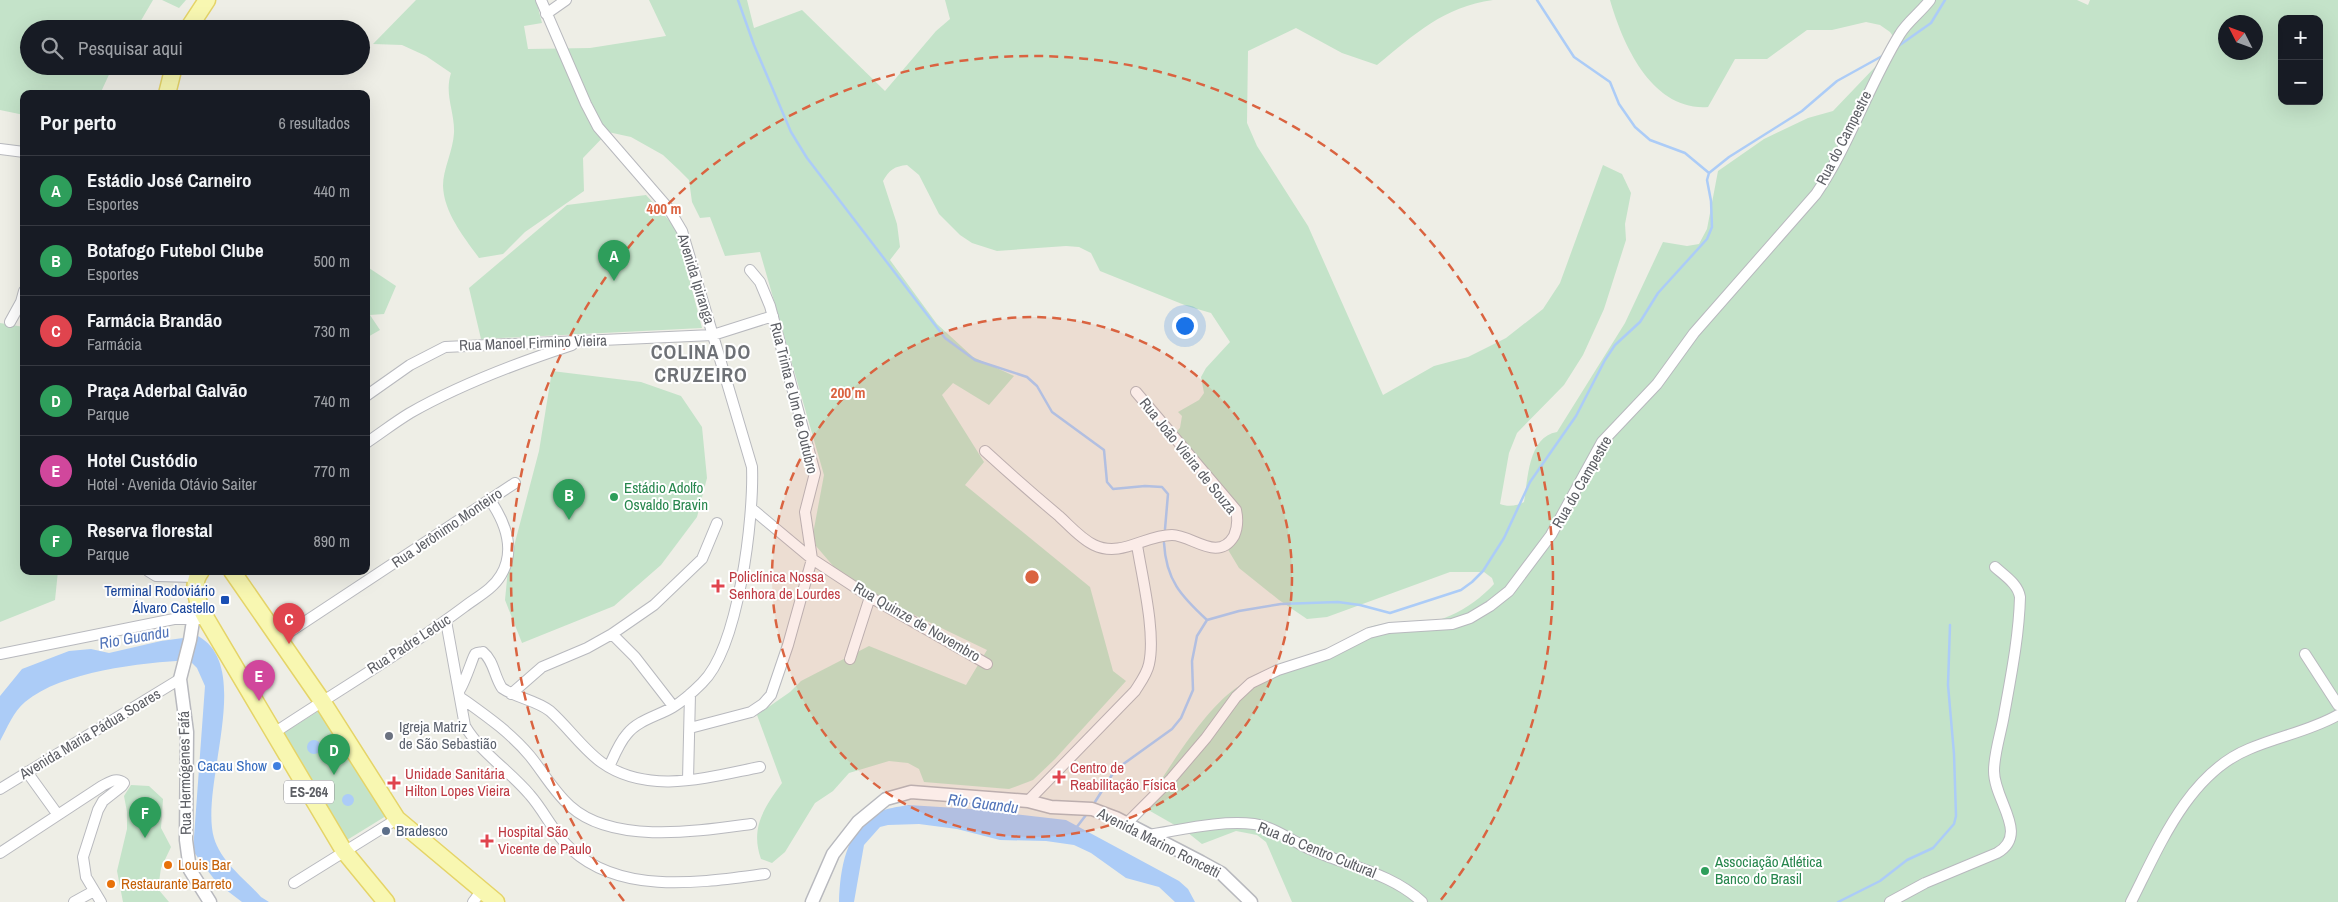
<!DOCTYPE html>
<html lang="pt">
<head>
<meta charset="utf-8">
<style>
	:root { --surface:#171b24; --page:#20242c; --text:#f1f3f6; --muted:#9ea1a6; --line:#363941; --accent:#7c3aed }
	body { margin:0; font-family:"Archivo Narrow",sans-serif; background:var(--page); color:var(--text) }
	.controls { position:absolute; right:15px; top:15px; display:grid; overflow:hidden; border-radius:10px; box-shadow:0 5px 20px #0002 }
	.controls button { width:45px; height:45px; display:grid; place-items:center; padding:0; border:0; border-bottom:1px solid var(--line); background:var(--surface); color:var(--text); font:25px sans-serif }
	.compass { position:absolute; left:2218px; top:15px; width:45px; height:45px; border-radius:50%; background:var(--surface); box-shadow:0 5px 20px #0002; rotate:312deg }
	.you { position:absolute; left:1184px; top:325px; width:18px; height:18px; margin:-12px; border:4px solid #fff; border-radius:50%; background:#1a73e8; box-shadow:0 0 0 8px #1a73e833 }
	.badge { display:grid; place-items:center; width:32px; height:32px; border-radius:50%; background:var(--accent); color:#fff; font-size:16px; font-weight:700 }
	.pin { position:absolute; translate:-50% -41px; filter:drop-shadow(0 1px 2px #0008) }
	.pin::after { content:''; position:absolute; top:26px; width:18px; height:15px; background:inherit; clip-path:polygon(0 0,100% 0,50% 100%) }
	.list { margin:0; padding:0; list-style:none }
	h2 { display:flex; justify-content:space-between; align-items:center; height:65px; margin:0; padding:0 20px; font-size:21px }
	h2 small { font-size:16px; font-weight:400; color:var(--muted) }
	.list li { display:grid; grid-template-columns:32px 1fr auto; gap:15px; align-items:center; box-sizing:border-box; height:70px; padding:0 20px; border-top:1px solid var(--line) }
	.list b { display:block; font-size:19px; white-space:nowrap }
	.list p { margin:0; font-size:16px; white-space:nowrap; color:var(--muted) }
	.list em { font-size:16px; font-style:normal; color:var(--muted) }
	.icon { flex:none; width:28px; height:28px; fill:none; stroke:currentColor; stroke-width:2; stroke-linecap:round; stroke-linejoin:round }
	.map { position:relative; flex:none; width:2338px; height:902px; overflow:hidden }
	.search { position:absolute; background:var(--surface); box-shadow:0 5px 20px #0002; left:20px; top:20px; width:350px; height:55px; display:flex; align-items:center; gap:12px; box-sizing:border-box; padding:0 18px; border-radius:28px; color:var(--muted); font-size:19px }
	.panel { position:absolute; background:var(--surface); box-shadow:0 5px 20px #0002; left:20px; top:90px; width:350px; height:485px; border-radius:10px }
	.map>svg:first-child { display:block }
	.green { fill:#c4e3c9; fill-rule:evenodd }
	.water { fill:#acccf7 }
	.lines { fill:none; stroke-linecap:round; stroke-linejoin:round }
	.stream { stroke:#acccf7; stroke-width:2.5 }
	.minor-casing { stroke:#b8b9be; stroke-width:12 }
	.tertiary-casing { stroke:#b8b9be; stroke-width:15 }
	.primary-casing { stroke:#e5d468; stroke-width:19 }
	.minor { stroke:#fff; stroke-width:10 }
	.tertiary { stroke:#fff; stroke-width:12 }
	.primary { stroke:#f8f7b1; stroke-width:16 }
	.ring { fill:none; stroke:#da6340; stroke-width:2.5; stroke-dasharray:9 6 }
	.leisure-dot { fill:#2e9e5b; stroke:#fff; stroke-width:2 }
	.health-dot { fill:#e0444e; stroke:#fff; stroke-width:2 }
	.transit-dot { fill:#1a4fb4; stroke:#fff; stroke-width:2 }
	.worship-dot { fill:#6b7280; stroke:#fff; stroke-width:2 }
	.shop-dot { fill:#3f7fe0; stroke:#fff; stroke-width:2 }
	.service-dot { fill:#5c6f8a; stroke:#fff; stroke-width:2 }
	.food-dot { fill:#e8710a; stroke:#fff; stroke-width:2 }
	.labels { text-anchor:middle; stroke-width:4; stroke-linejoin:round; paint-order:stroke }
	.shield { fill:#fff; stroke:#8e8f93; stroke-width:1 }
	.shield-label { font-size:14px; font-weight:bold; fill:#5d5f65 }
	.street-label { font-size:15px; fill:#5d5f65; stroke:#fff }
	.leisure-label { font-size:15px; fill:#27864d; stroke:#fff; text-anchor:start }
	.health-label { font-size:15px; fill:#be3a42; stroke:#fff; text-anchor:start }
	.transit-label { font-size:15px; fill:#164399; stroke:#fff; text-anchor:end }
	.worship-label { font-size:15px; fill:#5b616d; stroke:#fff; text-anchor:start }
	.shop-label { font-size:15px; fill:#366cbe; stroke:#fff; text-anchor:end }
	.service-label { font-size:15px; fill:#4e5e75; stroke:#fff; text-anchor:start }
	.food-label { font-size:15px; fill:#c56008; stroke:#fff; text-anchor:start }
	.water-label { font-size:16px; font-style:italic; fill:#5174b9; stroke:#fff }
	.district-label { font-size:20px; font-weight:bold; letter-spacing:1px; fill:#6e7176; stroke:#fff }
	.centre { fill:#da6340; stroke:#fff; stroke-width:2.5 }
	.ring-label { font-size:15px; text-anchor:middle; font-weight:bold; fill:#da6340; stroke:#fff; stroke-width:4; stroke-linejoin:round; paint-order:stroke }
</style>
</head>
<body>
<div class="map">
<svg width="2338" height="902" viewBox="0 0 2338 902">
	<rect width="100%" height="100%" fill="#eeeee6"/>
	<path class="green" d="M0,0H153L136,29H29V66H113L100,94H24V115L0,110Z
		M162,0H186L179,8Z
		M416,0H536L542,23L524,26L528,49L590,48L666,36L649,0H747L754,28L802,10L885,91L936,31L950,19L945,0H1493C1443,7 1415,34 1377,65L1342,53L1296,28L1248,51L1247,123L1257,146L1308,226L1383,395L1434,366L1468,357L1506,338L1543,309L1560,283L1603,165L1622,174L1631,193L1625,224L1626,240L1604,309L1583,355L1564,385L1517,433L1509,453L1500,504C1507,507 1518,506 1524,502C1528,479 1528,437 1557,432L1625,323L1663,242L1687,246L1699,244L1707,229L1718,171L1764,139L1808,118L1833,111L1898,43L1890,32L1880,25L1866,22L1832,30H1807L1767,59H1735L1708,107C1652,111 1623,45 1610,0H2077L2088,5L2090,0H2338V902H1292L1266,842L1257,835L1236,831L1202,844L1187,832L1143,807C1168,771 1201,713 1236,688C1265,669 1302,660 1334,648C1350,642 1361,628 1377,625C1384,624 1393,627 1400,627C1436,626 1469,611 1494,584L1492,578L1484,572H1450L1327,617L1307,619L1279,600L1239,568L1224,543L1232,527V508L1171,437L1180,428L1182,416L1178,412L1199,400L1204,393L1201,377L1206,368L1230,342L1211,313L1187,306L1100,271L1091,253L1079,247L1066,246L997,251L972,243L960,235L939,214L919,175L907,165C895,166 889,170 883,181L897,224L900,247L890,260L937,324L973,357L1014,376L989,405L953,383L942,395L984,462L965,485L1090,587L1113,671L1126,681L1055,759L1033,780L1009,789L924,782L919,769L908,763L889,761L849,773L833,791L815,803L785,852L772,863L761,859C750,828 764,808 782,783L757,715L790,692L801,681L869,646L966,685L987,650L873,595L834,567L816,546L813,534L824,475L760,252L725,256L710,217L700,218L692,202L689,180L679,170L663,155L631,137L608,132L583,158L584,191L525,232L503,254L479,258C464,237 444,213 443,186C443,169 453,151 454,133C455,112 444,95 451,73L426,56L402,45L373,44ZM2282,19H2319V101H2282ZM2226,22H2256V52H2226Z
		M646,195L676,228L702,328L481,339L469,288L567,205Z
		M366,266L396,286L384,314L370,315L380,330L366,338Z
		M0,323L24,327V571H58L55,600L0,622Z
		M552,371L641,382L681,396L702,427L707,478L697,517L661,565L614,606L522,643L505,600L508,569L539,451Z
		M320,710L386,816L347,840L282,734Z
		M131,785L149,786L163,799L161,828L171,847L161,868L158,889L169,902H123L117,871L127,829V812L124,796Z"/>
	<path class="water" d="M198,636C255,667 199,786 214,838C221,862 245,879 261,897L269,902H242L217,883L193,851L205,686L197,668L189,660C141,663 62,671 25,702C14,711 7,728 0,741V696L22,669L69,651L91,649L109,653L161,641Z
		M307 747a7 7 0 1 1 14 0a7 7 0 1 1-14 0Z
		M342 800a6 6 0 1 1 12 0a6 6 0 1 1-12 0Z
		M908,805L972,809L1066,820L1179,881L1188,889L1195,902H1175L1159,887L1126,878L1091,853L1074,845L1046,841L1000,840L957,829L919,824L888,825L880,827L864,845L854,902H839C840,869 846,830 877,813C886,808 898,807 908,805Z"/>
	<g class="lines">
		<path class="stream" d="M738,0L754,45L791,132L807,158L945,338L975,360L1027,377L1037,386L1052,412L1104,450L1107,482L1113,489L1145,486L1162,487L1168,494L1165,529
			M1537,0L1574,57L1610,82L1619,104L1635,127L1650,140L1685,153L1709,173
			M1897,47L1931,23L1945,0
			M1164,543C1166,580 1181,596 1207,620
			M1095,802L1115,770L1172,729L1181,718L1193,690L1192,661L1197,636L1207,620L1239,611L1281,604L1338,602L1360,605L1390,613L1461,590L1472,582L1483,571L1504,538L1530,482L1576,416L1605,360L1615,345L1640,322L1658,293L1707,239L1712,227L1711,201L1707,180L1709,173L1729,157L1802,111L1837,81L1884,55
			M1076,828L1086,815
			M1838,902L1880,881L1907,860L1933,848L1954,824L1956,816L1954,754L1948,685L1950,625"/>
		<defs>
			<path id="minor" d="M541,0L586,104L598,127L669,209L682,231L752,467C754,517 739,647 702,683C694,691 683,701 673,707C658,716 638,720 627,734C619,743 614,756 609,767
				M546,14L566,0
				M0,149L24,152
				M10,322L21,302L24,291
				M366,396L410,365L445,347L713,335L773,316
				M366,443C381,433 395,422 410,413C461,384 517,363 572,345
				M985,451C1009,473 1034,495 1059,516C1070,526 1081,539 1094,545C1121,558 1145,535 1172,535C1192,535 1218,563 1234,536C1238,527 1238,519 1236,510L1136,392
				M751,508L812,559L870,597L987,664
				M148,571L156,576L196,577
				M446,621L465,726C481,753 510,771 530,795C545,812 554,834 571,849C622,896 703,882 765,874
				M612,634L635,657L673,706
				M279,639L515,483
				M0,654L174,619H200
				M2305,654L2338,705
				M850,659L870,597
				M459,691C465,683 473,656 475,654C478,652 480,653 483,652C494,661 494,676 502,688C516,698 536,700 550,711C568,727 582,748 601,762C648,796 709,777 760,767
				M511,694L542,667L587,648L612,634L654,605L702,559L717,523
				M460,697C485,715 510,732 530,756C543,772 554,792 570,806C613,845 699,831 751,824
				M690,728L751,712L763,704L771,695L788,645L812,559L805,512L815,473L770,306L760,282L750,270
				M274,733C337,691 404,652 464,607C477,597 493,589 501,575C516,550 505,522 490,500
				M27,772L58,815
				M688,780L690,694
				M0,789L180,679
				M1028,801L1135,691C1140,683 1147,674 1149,664C1156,633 1142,577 1137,545
				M1126,824L1171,779L1206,738L1236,697L1251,683L1278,670L1328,654L1369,633L1389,628L1452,624L1470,618L1490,606L1509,591L1551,535L1602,442L1657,384L1694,333L1816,194C1850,144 1868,86 1900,34C1907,22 1921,12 1930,0
				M1147,835C1181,830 1220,820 1254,824C1275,827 1293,842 1312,850C1350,867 1391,873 1422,902
				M0,853L102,786C110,782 116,777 124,783L122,786L103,801L98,810L83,857L86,877L101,902
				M294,883L397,819
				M74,902L94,891
				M473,902L482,890
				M1890,902L1925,883L1997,853C2030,834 1994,801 1994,771C1994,753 2001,733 2004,715C2011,676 2019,636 2020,597C2018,584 2005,576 1995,567
				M2131,902C2159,847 2188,774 2249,749C2279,736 2310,731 2338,715"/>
			<path id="tertiary" d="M197,596L190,640L180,679L187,732L186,840L190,870L210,902
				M812,902L833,854L858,822L886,799L911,792L1028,801L1051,807L1092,809L1116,818L1201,862L1221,873L1251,902"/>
			<path id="primary" d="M188,29L207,0
				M167,94L174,66
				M201,571C189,585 199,606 207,620L344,851L386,902
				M232,571L322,701L397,819L496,902"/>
		</defs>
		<use href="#minor" class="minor-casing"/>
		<use href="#tertiary" class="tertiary-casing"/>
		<use href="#primary" class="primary-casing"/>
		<use href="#minor" class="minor"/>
		<use href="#tertiary" class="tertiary"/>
		<use href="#primary" class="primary"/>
	</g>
	<circle cx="1032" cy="577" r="260" fill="#da6340" fill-opacity=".12"/>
	<g class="ring">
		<circle cx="1032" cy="577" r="260"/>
		<path d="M624 901A521 521 0 1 1 1440 901"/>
	</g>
	<g class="leisure-dot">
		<circle cx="614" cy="497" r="5"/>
		<circle cx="1705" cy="871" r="5"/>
	</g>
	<g class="health-dot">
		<path d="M715.5 578.5h5v5h5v5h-5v5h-5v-5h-5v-5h5z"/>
		<path d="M1056.5 769.5h5v5h5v5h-5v5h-5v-5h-5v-5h5z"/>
		<path d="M391.5 775.5h5v5h5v5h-5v5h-5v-5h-5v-5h5z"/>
		<path d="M484.5 833.5h5v5h5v5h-5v5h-5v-5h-5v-5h5z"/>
	</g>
	<rect class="transit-dot" x="220" y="595" width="10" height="10" rx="2.5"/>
	<circle class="worship-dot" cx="389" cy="736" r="5"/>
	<circle class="shop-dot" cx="277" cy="766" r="5"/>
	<circle class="service-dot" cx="386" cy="831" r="5"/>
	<g class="food-dot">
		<circle cx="168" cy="865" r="5"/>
		<circle cx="111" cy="884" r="5"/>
	</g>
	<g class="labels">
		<rect class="shield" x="284" y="780.5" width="50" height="23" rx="4"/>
		<g class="shield-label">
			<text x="309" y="797">ES-264</text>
		</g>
		<g class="street-label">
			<text transform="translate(1844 138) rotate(-63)" y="5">Rua do Campestre</text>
			<text transform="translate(696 279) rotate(73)" y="5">Avenida Ipiranga</text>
			<text transform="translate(533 343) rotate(-2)" y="5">Rua Manoel Firmino Vieira</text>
			<text transform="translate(794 398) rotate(76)" y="5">Rua Trinta e Um de Outubro</text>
			<text transform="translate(1188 456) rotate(51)" y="5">Rua João Vieira de Souza</text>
			<text transform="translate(1582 482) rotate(-60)" y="5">Rua do Campestre</text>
			<text transform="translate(447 528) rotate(-34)" y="5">Rua Jerônimo Monteiro</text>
			<text transform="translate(917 622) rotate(30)" y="5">Rua Quinze de Novembro</text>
			<text transform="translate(409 644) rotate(-33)" y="5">Rua Padre Leduc</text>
			<text transform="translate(90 734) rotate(-31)" y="5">Avenida Maria Pádua Soares</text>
			<text transform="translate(185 773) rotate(-91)" y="5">Rua Hermógenes Fafá</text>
			<text transform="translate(1159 843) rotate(27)" y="5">Avenida Marino Roncetti</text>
			<text transform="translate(1317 850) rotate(22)" y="5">Rua do Centro Cultural</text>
		</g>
		<g class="leisure-label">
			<text x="624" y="493">Estádio Adolfo<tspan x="624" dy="17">Osvaldo Bravin</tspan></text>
			<text x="1715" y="867">Associação Atlética<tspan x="1715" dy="17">Banco do Brasil</tspan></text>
		</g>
		<g class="health-label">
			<text x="729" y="582">Policlínica Nossa<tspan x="729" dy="17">Senhora de Lourdes</tspan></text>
			<text x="1070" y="773">Centro de<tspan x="1070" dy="17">Reabilitação Física</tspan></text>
			<text x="405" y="779">Unidade Sanitária<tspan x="405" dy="17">Hilton Lopes Vieira</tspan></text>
			<text x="498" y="837">Hospital São<tspan x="498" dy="17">Vicente de Paulo</tspan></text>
		</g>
		<g class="transit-label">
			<text x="215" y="596">Terminal Rodoviário<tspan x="215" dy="17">Álvaro Castello</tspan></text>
		</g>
		<g class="worship-label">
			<text x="399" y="732">Igreja Matriz<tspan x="399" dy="17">de São Sebastião</tspan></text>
		</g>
		<g class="shop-label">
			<text x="267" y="771">Cacau Show</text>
		</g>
		<g class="service-label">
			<text x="396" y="836">Bradesco</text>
		</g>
		<g class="food-label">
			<text x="178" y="870">Louis Bar</text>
			<text x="121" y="889">Restaurante Barreto</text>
		</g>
		<g class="water-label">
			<text transform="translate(134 637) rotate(-10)" y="6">Rio Guandu</text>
			<text transform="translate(983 803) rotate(7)" y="6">Rio Guandu</text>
		</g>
		<g class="district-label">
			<text x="701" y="359">COLINA DO<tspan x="701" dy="23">CRUZEIRO</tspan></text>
		</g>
	</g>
	<circle cx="1032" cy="577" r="8" class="centre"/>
	<g class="ring-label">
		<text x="664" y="214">400 m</text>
		<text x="848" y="398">200 m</text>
	</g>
</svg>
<div class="controls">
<button>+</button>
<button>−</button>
</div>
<svg class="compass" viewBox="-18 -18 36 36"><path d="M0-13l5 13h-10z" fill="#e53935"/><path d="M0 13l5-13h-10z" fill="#9ea1a6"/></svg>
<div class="you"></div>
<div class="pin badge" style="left:614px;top:281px;background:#2e9e5b">A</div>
<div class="pin badge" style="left:569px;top:520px;background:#2e9e5b">B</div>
<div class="pin badge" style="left:289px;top:644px;background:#e0444e">C</div>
<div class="pin badge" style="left:334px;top:775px;background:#2e9e5b">D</div>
<div class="pin badge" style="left:259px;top:701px;background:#d1479c">E</div>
<div class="pin badge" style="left:145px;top:838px;background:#2e9e5b">F</div>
<div class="search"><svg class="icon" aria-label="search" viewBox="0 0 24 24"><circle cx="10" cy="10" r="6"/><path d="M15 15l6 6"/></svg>Pesquisar aqui</div>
<section class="panel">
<h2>Por perto<small>6 resultados</small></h2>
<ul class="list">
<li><span class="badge" style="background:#2e9e5b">A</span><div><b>Estádio José Carneiro</b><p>Esportes</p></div><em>440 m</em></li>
<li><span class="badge" style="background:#2e9e5b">B</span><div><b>Botafogo Futebol Clube</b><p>Esportes</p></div><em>500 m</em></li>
<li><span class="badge" style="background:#e0444e">C</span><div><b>Farmácia Brandão</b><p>Farmácia</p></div><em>730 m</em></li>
<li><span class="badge" style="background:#2e9e5b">D</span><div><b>Praça Aderbal Galvão</b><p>Parque</p></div><em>740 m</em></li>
<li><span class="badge" style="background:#d1479c">E</span><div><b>Hotel Custódio</b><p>Hotel · Avenida Otávio Saiter</p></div><em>770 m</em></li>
<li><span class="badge" style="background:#2e9e5b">F</span><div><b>Reserva florestal</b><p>Parque</p></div><em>890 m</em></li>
</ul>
</section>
</div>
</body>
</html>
